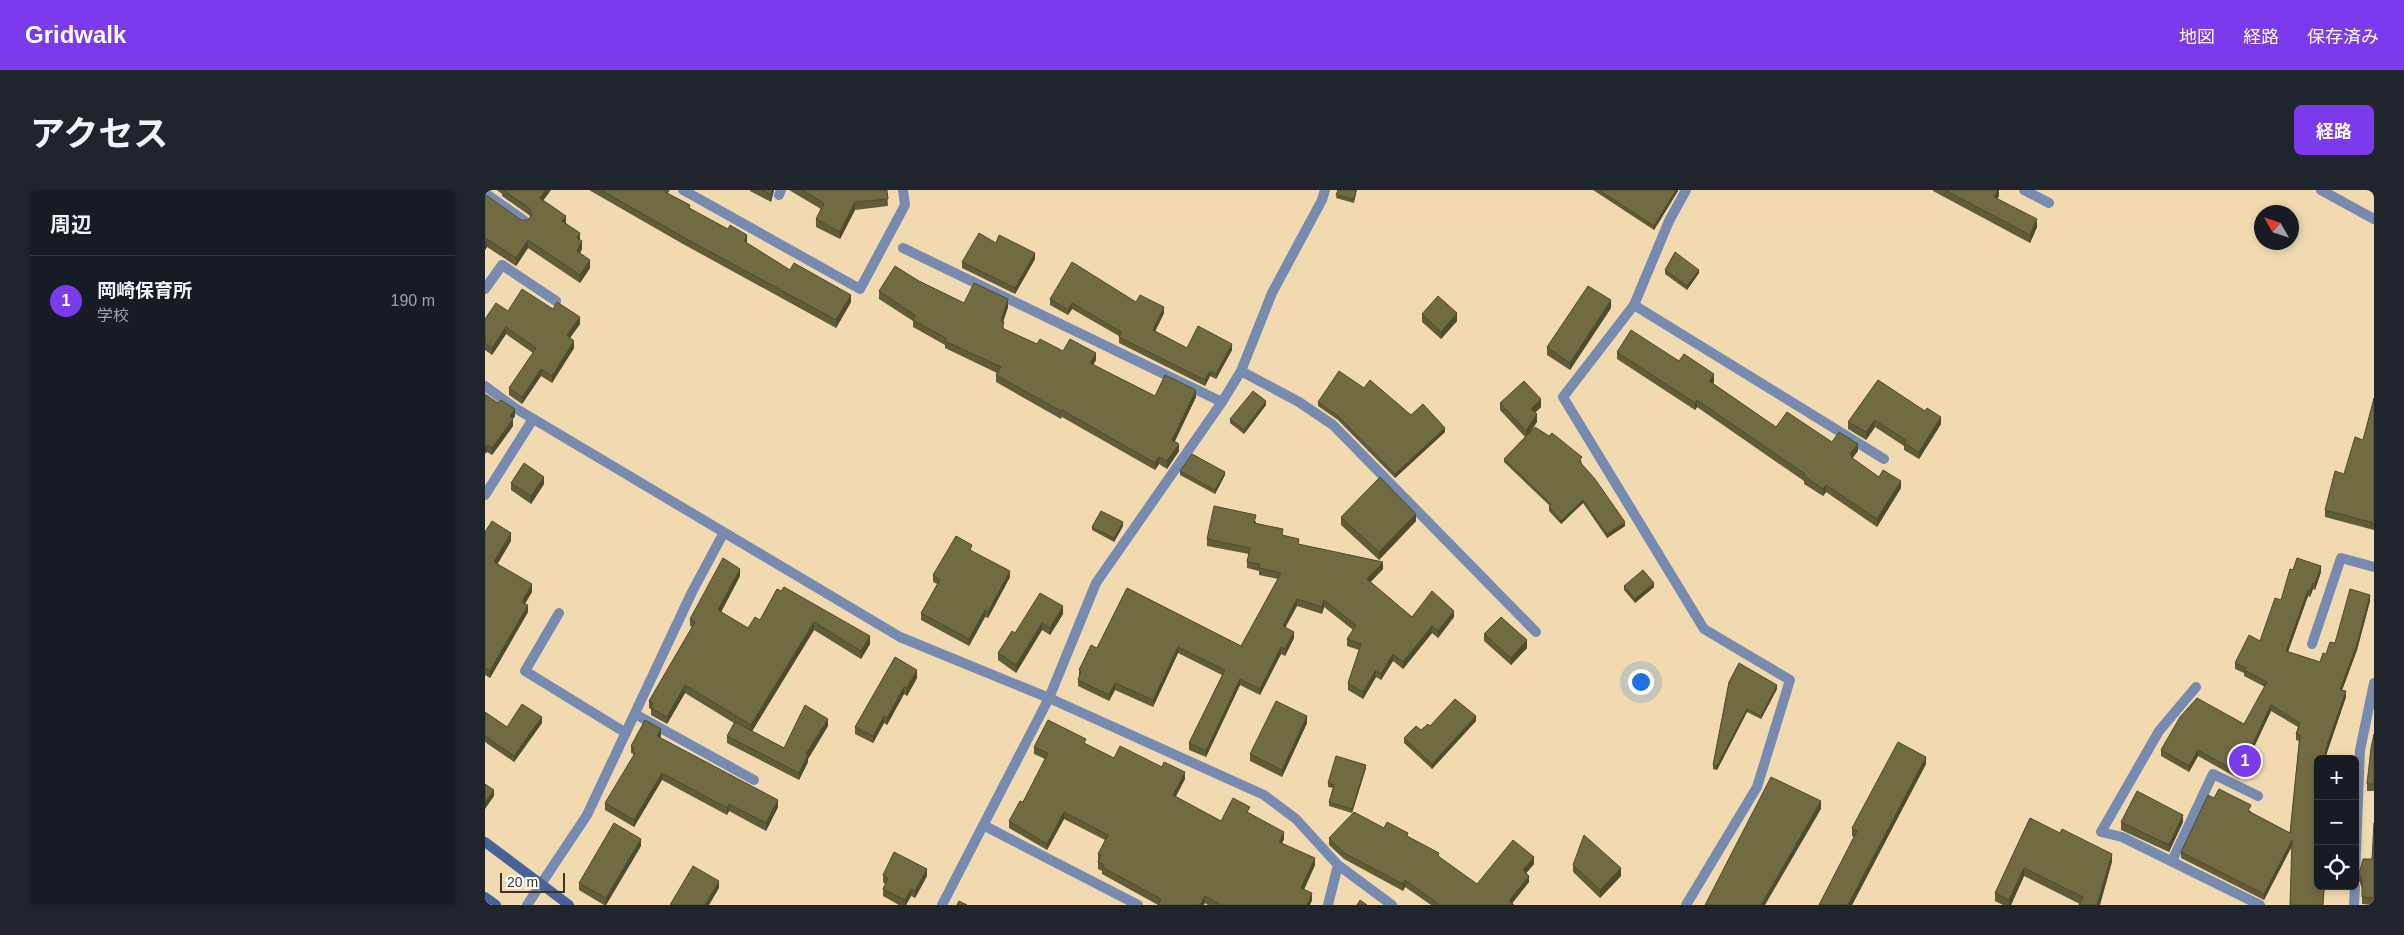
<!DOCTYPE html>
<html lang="ja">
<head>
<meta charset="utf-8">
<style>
	:root { --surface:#171b24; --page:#20242c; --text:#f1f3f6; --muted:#9ea1a6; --line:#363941; --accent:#7c3aed }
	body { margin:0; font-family:Helvetica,"Noto Sans JP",sans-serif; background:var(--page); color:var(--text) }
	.controls { position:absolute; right:15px; bottom:15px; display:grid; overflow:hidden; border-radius:8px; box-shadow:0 2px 8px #0003 }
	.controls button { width:45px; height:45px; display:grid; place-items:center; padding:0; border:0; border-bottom:1px solid var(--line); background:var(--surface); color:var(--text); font:25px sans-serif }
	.compass { position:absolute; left:1769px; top:15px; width:45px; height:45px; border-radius:50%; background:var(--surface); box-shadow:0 2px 8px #0003; rotate:309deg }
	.scale { position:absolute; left:15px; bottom:12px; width:65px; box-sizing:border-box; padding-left:5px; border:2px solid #3d3423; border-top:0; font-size:14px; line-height:18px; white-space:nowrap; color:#3d3423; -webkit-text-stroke:4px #fefefe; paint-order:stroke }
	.you { position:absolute; left:1155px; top:491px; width:18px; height:18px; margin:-12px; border:4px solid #fff; border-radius:50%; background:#1a73e8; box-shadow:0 0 0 8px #1a73e833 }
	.badge { display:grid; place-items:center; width:32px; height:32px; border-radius:50%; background:var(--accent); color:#fff; font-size:16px; font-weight:700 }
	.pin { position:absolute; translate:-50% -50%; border:2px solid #fff; box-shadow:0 1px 5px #0006 }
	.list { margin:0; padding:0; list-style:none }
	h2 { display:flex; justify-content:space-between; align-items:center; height:65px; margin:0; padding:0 20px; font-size:21px }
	h2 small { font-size:16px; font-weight:400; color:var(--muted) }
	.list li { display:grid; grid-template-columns:32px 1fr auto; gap:15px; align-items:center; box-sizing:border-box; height:90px; padding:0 20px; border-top:1px solid var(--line) }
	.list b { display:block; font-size:19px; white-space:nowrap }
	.list p { margin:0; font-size:16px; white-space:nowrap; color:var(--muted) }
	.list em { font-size:16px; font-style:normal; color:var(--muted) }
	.icon { flex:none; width:28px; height:28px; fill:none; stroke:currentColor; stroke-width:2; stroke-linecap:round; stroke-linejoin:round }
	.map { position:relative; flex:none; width:1889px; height:715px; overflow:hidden; border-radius:8px }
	header { display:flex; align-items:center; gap:30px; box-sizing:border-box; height:70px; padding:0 25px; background:var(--accent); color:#fff }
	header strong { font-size:24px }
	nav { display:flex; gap:28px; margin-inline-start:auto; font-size:18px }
	.intro { display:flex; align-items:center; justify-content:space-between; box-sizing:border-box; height:120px; padding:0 30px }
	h1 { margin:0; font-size:35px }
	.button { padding:12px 22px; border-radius:8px; background:var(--accent); color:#fff; font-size:18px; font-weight:700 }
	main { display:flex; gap:30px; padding:0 30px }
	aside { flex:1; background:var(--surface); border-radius:8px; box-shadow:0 2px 8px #0003 }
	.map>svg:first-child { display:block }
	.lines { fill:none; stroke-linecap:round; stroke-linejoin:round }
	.street { stroke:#778bb0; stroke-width:10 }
	.secondary { stroke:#476298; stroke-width:10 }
	.wall { fill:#605c38 }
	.shaded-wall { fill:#4e4b2e }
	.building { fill:#706b41; stroke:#4e4b2e }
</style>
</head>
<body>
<header>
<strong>Gridwalk</strong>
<nav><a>地図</a><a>経路</a><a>保存済み</a></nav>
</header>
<div class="intro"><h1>アクセス</h1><a class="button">経路</a></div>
<main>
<aside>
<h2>周辺<small></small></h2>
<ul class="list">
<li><span class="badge">1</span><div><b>岡崎保育所</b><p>学校</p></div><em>190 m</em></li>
</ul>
</aside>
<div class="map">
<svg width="1889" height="715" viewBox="0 0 1889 715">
	<rect width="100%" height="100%" fill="#f2dab0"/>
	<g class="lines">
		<path class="street" d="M198,0L375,99L420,15L418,0
			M1201,0L1184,31L1149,115L1078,207L1219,439L1305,490L1272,597L1201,715
			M1539,0L1564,13
			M1836,0L1889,29
			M0,3L40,31
			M294,5L296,0
			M418,58L737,212
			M0,99L17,75L71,111
			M1149,115L1399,269
			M756,181L814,212L848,235L1051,442
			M0,196L30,218L415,447L564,508L779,605L811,629L853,675L907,715
			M0,305L48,229
			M74,423L40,481L141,543
			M1827,454L1856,368L1889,377
			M1711,497L1674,541L1616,642L1637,647L1775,715
			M150,524L269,590
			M498,635L653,715
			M1687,671L1728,584L1773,606
			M1870,686L1875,560L1889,493
			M42,715L102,625L207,402L238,344
			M457,715L564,508L611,393L737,212L756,181L787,103L837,10L840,0
			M843,715L853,675
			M1869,715L1870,696"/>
		<path class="secondary" d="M0,652L84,715
			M0,707L11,715"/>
	</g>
	<path class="wall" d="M12,0H66L58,10L81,33L95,50L97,59L95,63L105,78L95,93L43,58L31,76L2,57L0,60V6L36,30H43L45,27L44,25L17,6V4Z
		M104,0H185L183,3L205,18L262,52V53L305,80L366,112L351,138L198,54Z
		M265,0H289L286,12L265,1Z
		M304,0H402L403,16L370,20L355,49L331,37V29L336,19Z
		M853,0H872L869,13L851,8Z
		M1108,0H1193V1L1169,40Z
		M1448,0H1514V6L1512,8L1552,37L1545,53L1448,1Z
		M511,53L550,69L530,104L477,78V72Z
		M1180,80L1214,83L1202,100L1180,84Z
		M434,91L479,113L523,117L518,132L519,139L552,154L611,170L608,175L670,206L711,207L690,251L694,261L682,279L674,274L670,280L577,227L576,229L511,192V185L512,183L460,158V155L428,137V131L394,109V101Z
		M565,109L651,112L679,123L670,141L702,158L747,160L731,189L725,186L720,196L634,153V146L587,119L583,125L565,115Z
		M1126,118L1085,180L1062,165V157Z
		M68,119L95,134L85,148L89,158L67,193L56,186L37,214L24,205V198L48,163L21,144L7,165L0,160V129L23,121Z
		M937,124L972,131L956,149L937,132Z
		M1132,162L1194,171L1229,192L1228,193L1291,237L1347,252L1373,261L1367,269L1394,287L1416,298L1392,337L1341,302L1338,306L1319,294V291L1212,217L1210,220L1132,169Z
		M1393,190L1456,234L1434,269L1419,260V256L1390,237L1381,250L1363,239V232Z
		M879,198L926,225L960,242L910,288L853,230L833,216V212Z
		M0,204L30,226L28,229V236L7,265L2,262Z
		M1889,208V340L1840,327V320L1878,250Z
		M1015,213L1056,217L1050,223L1052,232L1045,242L1097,271L1096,273L1140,336L1122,348L1098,313L1076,334L1064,321V317L1065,316L1019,272V269L1040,247L1015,220Z
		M781,215L759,244L745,233V229Z
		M695,281L740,285L730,304L695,285Z
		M26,293L59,294L46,314L26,300Z
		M856,327L931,331L894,370L856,335Z
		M771,331V333L798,345L814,355L898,379L885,392L927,427H969L953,448L947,443L918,479L908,471L896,490L891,487L878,509L863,500V493L874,460L862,456V449L868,440L839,417L837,424L812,416L800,437L809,448L800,466L796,464L775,505L755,495L721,567L704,560V553L737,485L693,463L668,517L630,500L624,511L593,496V490L594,487V480L612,458L642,398L756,456L793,389L774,385V381L762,378V372L764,364L722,356V349Z
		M638,336L629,352L607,340V337Z
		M0,342L26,351L12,374L47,402L40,413L43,422L5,488L0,485Z
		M487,362L525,387L503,428L500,427L484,456L436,430V423L452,394L448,392V385Z
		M1808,380L1836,382L1830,400L1828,399L1825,407L1823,406L1803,462L1835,472L1885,411L1872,460L1857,500L1861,507L1841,564L1833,569V696H1864L1863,698L1840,696L1838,715H1805L1807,656L1779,710L1696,668V662L1729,608L1766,621V622L1805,643L1814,551L1811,550V544L1813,537L1786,521L1754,589L1713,566L1704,582L1676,566V560L1759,534L1780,497L1759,486V483L1750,479V473L1775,451L1796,410Z
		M255,386L236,422L263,438L275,430L292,399L385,454L376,469L329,440L267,541L299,558L343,536L323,569V572L314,590L242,553V546L249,533L200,503L182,534L166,525V519L164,518V511L207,437L205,436V429Z
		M1139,396L1169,397L1150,413L1139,400Z
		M578,424L565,445L557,440L531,483L513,470V463L530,443Z
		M999,444L1042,458L1026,475L999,451Z
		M410,467L432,488L422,506L419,504L402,535L399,533L388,553L370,544V537Z
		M1244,492L1292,499L1276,529L1262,522L1232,580L1228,579V575Z
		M0,522L22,537L57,533L29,572L0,552Z
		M991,531L947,579L919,553V548L945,536Z
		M822,533L797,587L765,571V564Z
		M1889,544V601H1882V594Z
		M176,546L175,548L293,617L281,641L244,621L242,625L177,590L149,637L120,620V613L148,567V564L146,563V556Z
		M601,554L629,568L700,589L690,607L736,631L765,623L799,649L797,653L830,675L819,700L827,710L825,715H723L720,713L673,715L617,684V681L613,679V664L620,650L579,629L562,660L524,638V631L538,612L560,569L549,564V557Z
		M1441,574L1367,715H1334L1369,647L1367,646V638Z
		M881,578L867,623L844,616V612L848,598L843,597V593Z
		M1545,628L1627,672L1595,714L1539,686L1526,715H1518L1510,711V703Z
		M1636,632H1698L1684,662L1636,640Z
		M1889,633V715L1877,714V698L1874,691V684L1887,669Z
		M923,647L954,667L992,694L1049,674L1041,683L1044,692L1027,713L1029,715H946L920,697L918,701L859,669L844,655V648Z
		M156,656L121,715H119L94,700V693Z
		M1088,675L1136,686L1115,708L1088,682Z
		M398,685L442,686L430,708L426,706L421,715H414L398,706V699L400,694L398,692Z"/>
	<path class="shaded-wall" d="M61,0H66L55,15V8Z
		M287,0H289L286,12V5Z
		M1191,0H1193V1L1169,40V36Z
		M1513,0H1514V6L1509,14V7Z
		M370,12V20L355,49V42Z
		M81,26V33L77,31Z
		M1552,29V37L1545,53V45Z
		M95,43V51L92,48Z
		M262,45V52L259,58V51Z
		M2,49V57L0,60V53Z
		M43,50V58L31,76V68Z
		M97,51V59L92,68V61Z
		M550,63V69L530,104V98Z
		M105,70V78L95,93V85Z
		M1214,80V83L1202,100V96Z
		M366,105V112L351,138V130Z
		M523,109V117L516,138V131Z
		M1126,110V118L1085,180V173Z
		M587,113V119L583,125V120Z
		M679,117V123L668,146V140Z
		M972,123V131L956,149V142Z
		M95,127V134L82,152V145Z
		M21,137V144L7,165V158Z
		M89,151V158L67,193V186Z
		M747,154V160L731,189V184Z
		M611,163V170L605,181V173Z
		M56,179V186L37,214V207Z
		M725,181V186L720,196V190Z
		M1229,184V192L1224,198V191Z
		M711,200V207L687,257V250Z
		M1056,209V217L1046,226V219Z
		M1212,210V217L1210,220V213Z
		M781,211V215L759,244V240Z
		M30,219V226L25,233V226Z
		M1052,224V232L1041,248V241Z
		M1456,227V234L1434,269V262Z
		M28,229V236L7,265V258Z
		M1390,230V237L1381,250V242Z
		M960,238V242L910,288V284Z
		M694,254V261L682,279V271Z
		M1373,254V261L1367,268L1366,275L1365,264Z
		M2,255V262L0,264V258Z
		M674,267V274L670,280V273Z
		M740,282V285L730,304V300Z
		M59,287V294L46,314V306Z
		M1416,291V298L1392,337V329Z
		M1341,295V302L1338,306V299Z
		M1098,310V313L1076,334V331Z
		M931,324V331L894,370V362Z
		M638,332V336L629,352V348Z
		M1140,332V336L1122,348V344Z
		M26,343V351L9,380V372Z
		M898,372V379L882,396V389Z
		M1836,376V382L1830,400V394Z
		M255,379V386L233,428V420Z
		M525,381V387L503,428V422Z
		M1169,393V397L1150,413V409Z
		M1828,393V399L1825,407V401Z
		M47,394V402L37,419V412Z
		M1823,400V406L1801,467V461Z
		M1885,405V411L1872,460L1855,506V500Z
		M812,409V416L798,442V436Z
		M839,410V417L837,424V417Z
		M43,415V422L5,488V481Z
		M578,416V424L565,445V438Z
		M500,420V427L484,456V449Z
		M969,421V427L953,448V441Z
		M329,432V440L266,543V535Z
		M557,433V440L531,483V475Z
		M947,436V443L918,479V472Z
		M809,442V448L800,466V459Z
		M385,446V454L376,469V461Z
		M1042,450V458L1026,475V468Z
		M693,457V463L668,517V510Z
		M796,457V464L775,505V499Z
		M908,464V471L896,490V484Z
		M432,480V488L422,506V498Z
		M891,480V487L878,509V502Z
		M755,489V495L721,567V561Z
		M630,493V500L624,511V505Z
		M200,495V503L182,534V527Z
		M1292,495V499L1276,529V526Z
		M419,497V504L402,535V528Z
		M1861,501V507L1840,569L1841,558Z
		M1786,515V521L1754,589V583Z
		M1262,519V522L1232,580V576Z
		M399,526V533L388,553V546Z
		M822,526V533L797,587V580Z
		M991,526V531L947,579V574Z
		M57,527V533L29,572V566Z
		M343,529V536L323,569V572L314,590V583L321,564Z
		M176,539V546L172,554V546Z
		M1713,560V566L1704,582V576Z
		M1441,567V574L1367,715H1363Z
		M881,575V578L867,623V619Z
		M700,582V589L688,612V605Z
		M177,583V590L149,637V630Z
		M9,600V606L0,619V613Z
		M293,610V617L281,641V633Z
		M1336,611V619L1280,715H1276Z
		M244,614V621L242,625V618Z
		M579,622V629L562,660V654Z
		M1698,625V632L1684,662V655Z
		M799,642V649L794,659V652Z
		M156,649V656L121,715V708Z
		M1807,650V656L1779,710V704Z
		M1627,664V672L1615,715H1612Z
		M1049,667V674L1038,687V680Z
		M830,668V675L816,705V698Z
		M1136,678V686L1115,708V700Z
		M1539,678V686L1526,715H1524V710Z
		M442,679V686L430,708V701Z
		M1044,686V692L1026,715L1024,711Z
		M920,690V697L918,701V694Z
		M234,691V698L224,715H220Z
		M426,699V706L421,715H420V710Z
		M827,703V710L825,715H822Z
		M720,706V713L719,715H715Z"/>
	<path class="building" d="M18,0H61L55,8L81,26L77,31L95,43L92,48L97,51L92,61L105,70L95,85L43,50L31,68L2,49L0,53V6L1,5L36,30H43L47,25L44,18Z
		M116,0H181L180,2L205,15L204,18L243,39L245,35L262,45L259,51L305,80L309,73L366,105L351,130L198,47Z
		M277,0H287L286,5Z
		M317,0H402L403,9L370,12L355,42L331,29L339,13Z
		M853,0H871L869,9L851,5Z
		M1114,0H1191L1169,36Z
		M1460,0H1513L1509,7L1552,29L1545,45Z
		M494,43L511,53L514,45L550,63L530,98L477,72Z
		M1190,62L1214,80L1202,96L1180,80Z
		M587,72L651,112L655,105L679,117L668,140L702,158L713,136L747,154L731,184L725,181L720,190L634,147L636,142L587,113L583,120L565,109Z
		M410,76L434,91L479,113L489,93L523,109L516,131L519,132L517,138L552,154L555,149L578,161L585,149L611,163L605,173L670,206L680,185L711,200L687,250L694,254L682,271L674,267L670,273L577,220L576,221L511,185L516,177L460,151L461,148L428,130L430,125L394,101Z
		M1103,96L1126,110L1085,173L1062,157Z
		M37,99L68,119L72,112L95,127L82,145L89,151L67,186L56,179L37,207L24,198L51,158L21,137L7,158L0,153V129L11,113L23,121Z
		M953,106L972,123L956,142L937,124Z
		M1146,140L1194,171L1199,164L1229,184L1224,191L1291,237L1302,222L1347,252L1354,242L1373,254L1365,264L1367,265L1366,267L1394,287L1398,280L1416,291L1392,329L1341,295L1338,299L1319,286L1320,284L1212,210L1210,213L1132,162Z
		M854,181L879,198L885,190L926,225L938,214L960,238L910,284L853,226L833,212Z
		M1393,190L1440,221L1442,218L1456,227L1434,262L1419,253L1421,250L1390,230L1381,242L1363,232Z
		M1039,191L1056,209L1046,219L1052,224L1041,241L1015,213Z
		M768,201L781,211L759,240L745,229Z
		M0,204L13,213L16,210L30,219L25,226L28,229L7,258L2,255L0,258Z
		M1889,208V333L1840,320L1850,281L1859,284L1870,247L1878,250Z
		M1050,237L1064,246L1067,243L1097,267L1094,271L1110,289L1140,332L1122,344L1098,310L1076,331L1064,317L1066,314L1019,269Z
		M707,264L740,282L730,300L695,281Z
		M39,273L59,287L46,306L26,293Z
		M895,287L931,324L894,362L856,327Z
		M729,316L771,325L769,333L798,339L797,345L814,349L813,354L898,372L882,389L927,427L947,401L969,421L953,441L947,436L918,472L908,464L896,484L891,480L878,502L863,493L876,454L862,449L871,435L839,410L837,417L812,409L798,436L809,442L800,459L796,457L775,499L755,489L721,561L704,553L740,480L693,457L668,510L630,493L624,505L593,490L596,481L594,480L606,455L612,458L642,398L756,456L796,383L774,378L775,374L762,372L765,358L722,349Z
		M616,321L638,332L629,348L607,337Z
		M7,331L26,343L9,372L47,394L37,412L43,415L5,481L0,478V342Z
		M471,346L487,355L485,360L525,381L503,422L500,420L484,449L436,423L455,390L448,385Z
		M238,368L255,379L233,420L263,438L270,427L275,430L292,399L296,401L299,397L385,446L376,461L329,432L266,535L200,495L182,527L166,518L168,513L164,511L210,432L205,429Z
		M1812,368L1836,376L1830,394L1828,393L1825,401L1823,400L1801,461L1835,472L1838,463L1841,464L1845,452L1850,453L1865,399L1885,405L1872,454L1855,500L1861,501L1841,558L1840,569H1833V696H1839L1838,715H1805L1807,650L1779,704L1696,662L1723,605L1729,608L1734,599L1766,615L1763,621L1805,643L1815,545L1811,544L1815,533L1786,515L1754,583L1713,560L1704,576L1676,560L1695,527L1712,508L1759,534L1782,492L1759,480L1761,478L1750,473L1764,445L1775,451L1790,408L1796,410L1805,379L1808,380Z
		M1158,380L1169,393L1150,409L1139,396Z
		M555,403L578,416L565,438L557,433L531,475L513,463L527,441L530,443Z
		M1016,427L1042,450L1026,468L999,444Z
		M410,467L432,480L422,498L419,497L402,528L399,526L388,546L370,537Z
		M1254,473L1292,495L1276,526L1262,519L1232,576L1228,575L1244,492Z
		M970,509L991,526L947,574L919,548L931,536L936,540L943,534L945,536Z
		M791,511L822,526L797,580L765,564Z
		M37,514L57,527L29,566L0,546V522L22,537Z
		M320,515L343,529L321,564L323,565L314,583L242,546L250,532L299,558Z
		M160,530L176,539L172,546L293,610L281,633L244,614L242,618L177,583L149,630L120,613L150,563L148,561L149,558L146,556Z
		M563,530L601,549L599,553L629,568L635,556L677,577L679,572L700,582L688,605L736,631L748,608L765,617L762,622L799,642L794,652L830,668L816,698L827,703L822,715H736L720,706L715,715H673L676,709L617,677L619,675L613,672L616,665L613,664L623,645L579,622L562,654L524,631L535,611L538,612L563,563L549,557Z
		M1889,544V594H1882L1886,558Z
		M1413,552L1441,567L1363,715H1334L1372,641L1367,638Z
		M851,566L881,575L867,619L844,612L849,595L843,593Z
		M1286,587L1336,611L1276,715H1220Z
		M0,594L9,600L0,613Z
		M1652,601L1698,625L1684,655L1636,632Z
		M869,622L899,638L902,632L923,643L922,646L954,663L953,666L992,694L1028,650L1049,667L1038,680L1044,686L1024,711L1029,715H955L920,690L918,694L859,663L844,648Z
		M1545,628L1575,643L1577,639L1627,664L1612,715H1594L1598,707L1539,678L1524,710L1510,703Z
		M129,633L156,649L121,708L94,693Z
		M1889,633V708L1877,707V691L1874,684L1878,669H1887Z
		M1099,645L1136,678L1115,700L1088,675Z
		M409,662L442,679L430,701L426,699L420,710L398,699L403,688L398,685Z
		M208,676L234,691L220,715H185Z
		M875,710L882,715H872Z
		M474,711L482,715H472Z"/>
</svg>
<div class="controls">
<button>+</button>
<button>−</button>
<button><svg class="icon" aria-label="locate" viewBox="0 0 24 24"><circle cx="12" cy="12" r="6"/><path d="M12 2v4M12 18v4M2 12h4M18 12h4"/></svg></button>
</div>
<svg class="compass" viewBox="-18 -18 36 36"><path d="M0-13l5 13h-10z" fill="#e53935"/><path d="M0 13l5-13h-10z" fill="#9ea1a6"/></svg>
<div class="scale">20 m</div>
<div class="you"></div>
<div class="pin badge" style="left:1760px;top:571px">1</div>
</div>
</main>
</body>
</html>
